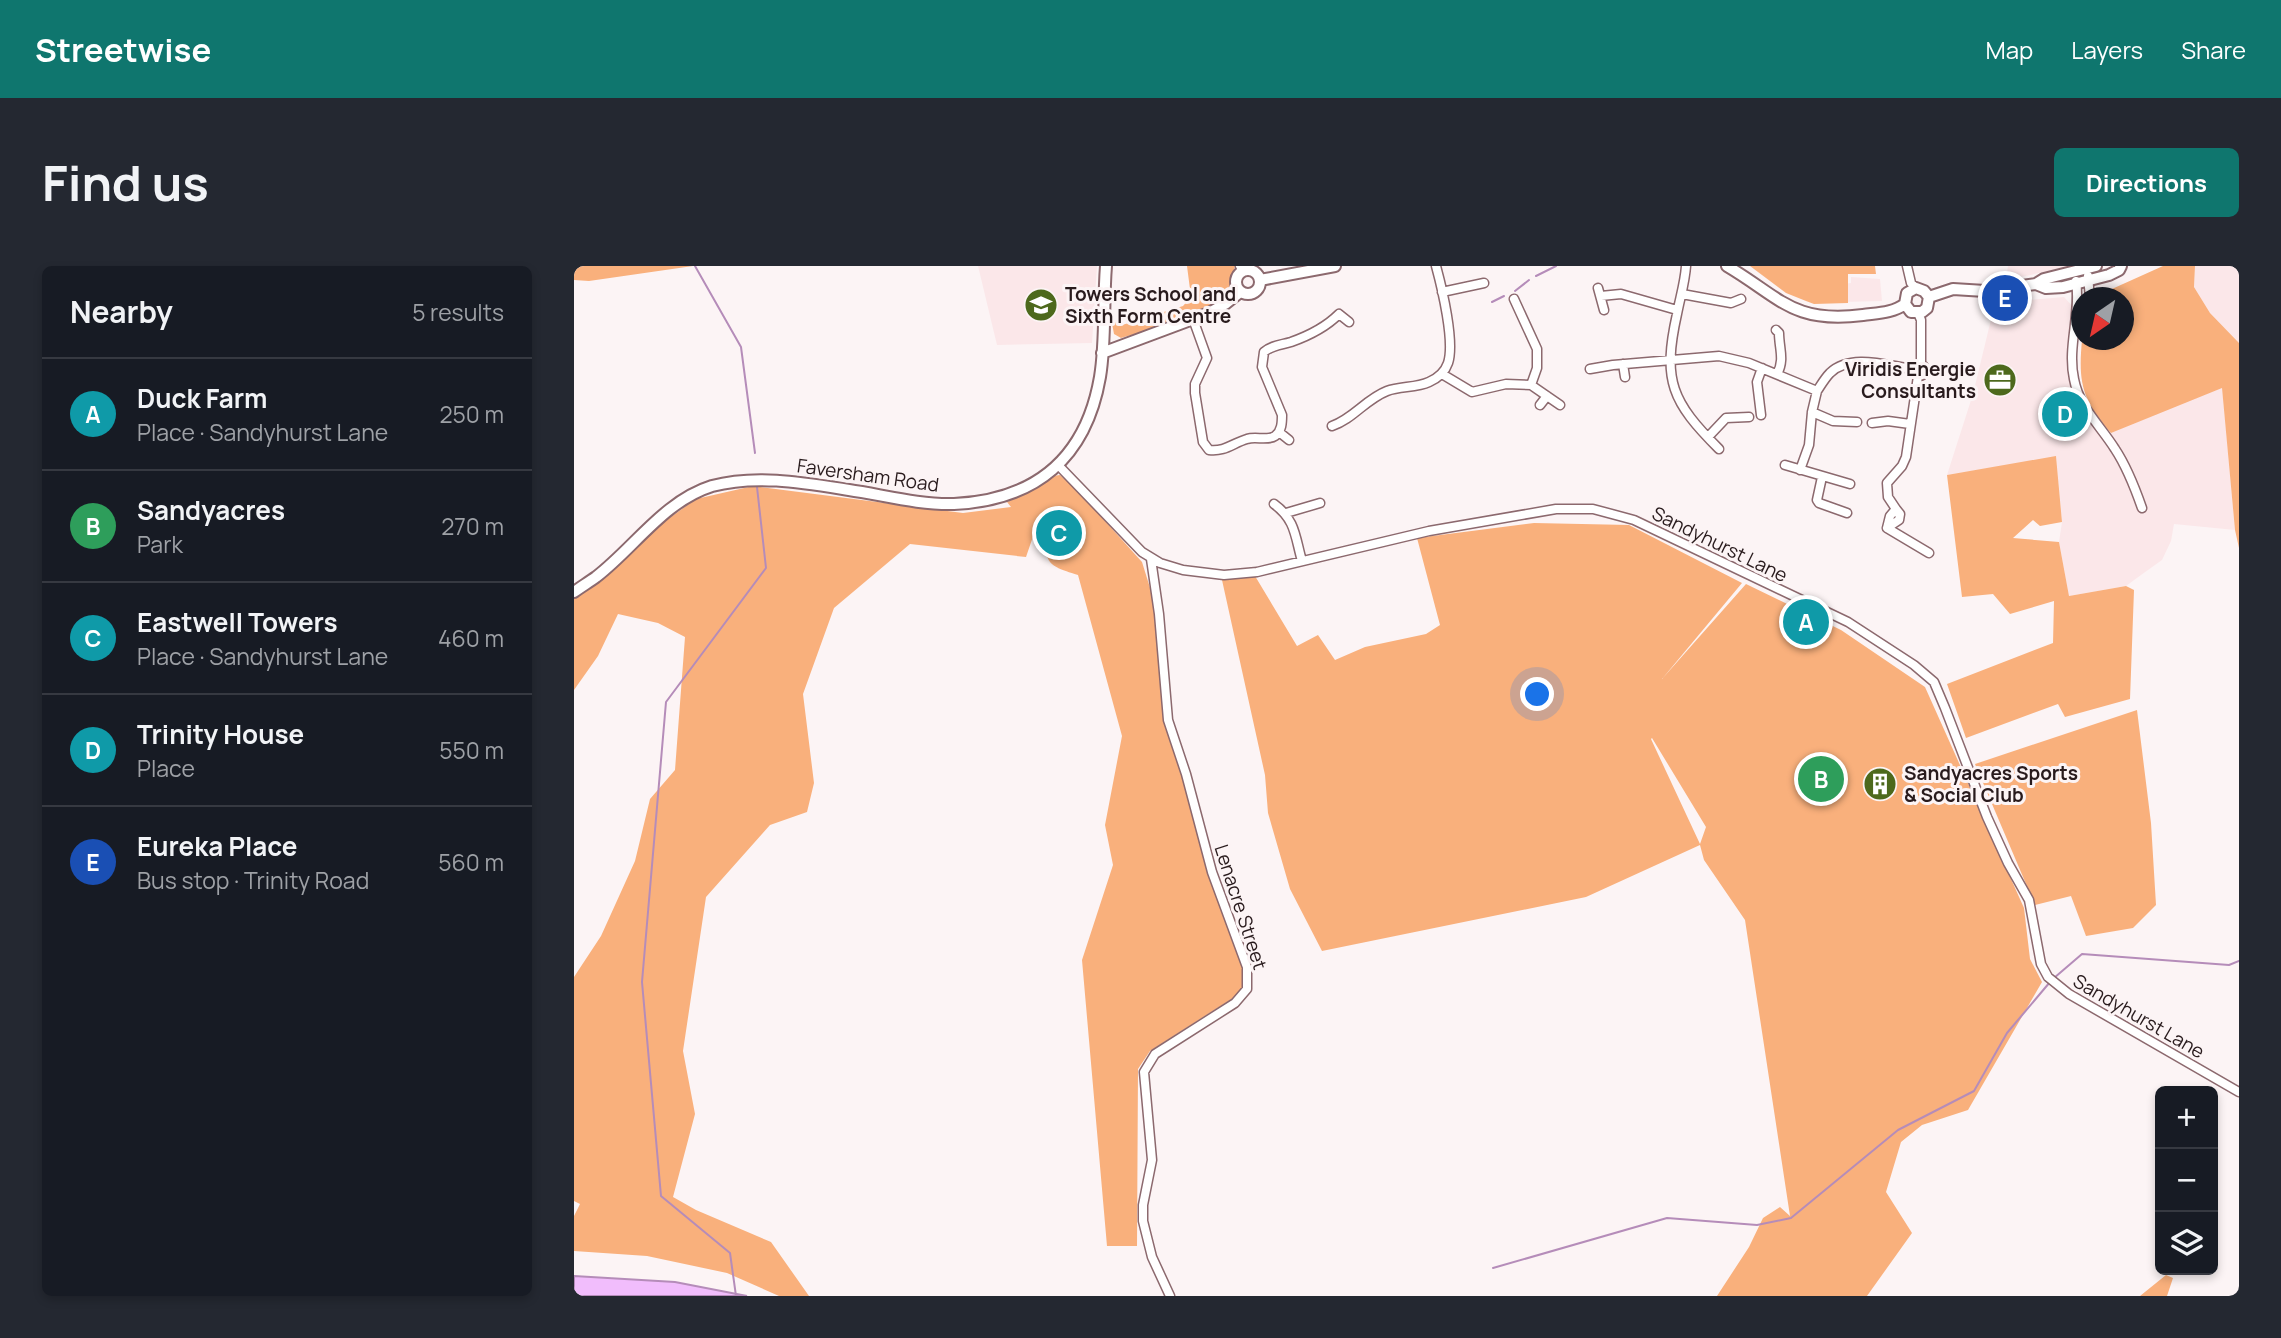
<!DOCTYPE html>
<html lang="en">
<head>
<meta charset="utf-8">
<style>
	:root { --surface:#171b24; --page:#242831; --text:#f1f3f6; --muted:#9ea1a6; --line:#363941; --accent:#0f766e }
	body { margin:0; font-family:Manrope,sans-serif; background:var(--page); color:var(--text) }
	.controls { position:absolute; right:21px; bottom:21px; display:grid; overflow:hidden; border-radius:10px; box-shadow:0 4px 10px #0003 }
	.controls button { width:63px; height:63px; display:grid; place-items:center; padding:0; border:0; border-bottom:2px solid var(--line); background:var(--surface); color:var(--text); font:35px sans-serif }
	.compass { position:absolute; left:1497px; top:21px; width:63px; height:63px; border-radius:50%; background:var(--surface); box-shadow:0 4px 10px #0003; rotate:214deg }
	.you { position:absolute; left:964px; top:429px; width:24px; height:24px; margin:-18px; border:5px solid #fff; border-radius:50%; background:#1a73e8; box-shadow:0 0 0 10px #1a73e833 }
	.badge { display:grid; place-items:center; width:46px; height:46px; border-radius:50%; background:var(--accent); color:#fff; font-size:23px; font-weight:700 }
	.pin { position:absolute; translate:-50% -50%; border:4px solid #fff; box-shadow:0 2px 7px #0006 }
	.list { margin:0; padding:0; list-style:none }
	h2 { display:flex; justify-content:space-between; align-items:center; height:91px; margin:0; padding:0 28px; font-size:30px }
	h2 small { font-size:23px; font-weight:400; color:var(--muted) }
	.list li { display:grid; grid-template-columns:46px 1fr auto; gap:21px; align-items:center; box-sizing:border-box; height:112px; padding:0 28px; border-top:2px solid var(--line) }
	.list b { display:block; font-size:26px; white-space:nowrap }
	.list p { margin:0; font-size:23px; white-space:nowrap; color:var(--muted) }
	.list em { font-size:23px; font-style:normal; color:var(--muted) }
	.icon { flex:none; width:38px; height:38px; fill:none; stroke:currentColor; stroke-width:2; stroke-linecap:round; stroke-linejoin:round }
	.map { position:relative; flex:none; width:1665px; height:1030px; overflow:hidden; border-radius:10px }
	header { display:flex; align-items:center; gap:42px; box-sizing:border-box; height:98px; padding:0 35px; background:var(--accent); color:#fff }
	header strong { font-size:33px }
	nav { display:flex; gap:38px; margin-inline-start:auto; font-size:24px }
	.intro { display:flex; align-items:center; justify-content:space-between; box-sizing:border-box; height:168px; padding:0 42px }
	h1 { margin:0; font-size:49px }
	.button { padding:18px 32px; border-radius:10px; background:var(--accent); color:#fff; font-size:24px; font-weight:700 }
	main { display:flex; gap:42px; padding:0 42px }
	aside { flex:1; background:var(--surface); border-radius:10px; box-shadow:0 4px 10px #0003 }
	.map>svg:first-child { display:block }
	.built { fill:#fbe7e9 }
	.green { fill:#f9b07c; fill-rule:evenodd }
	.water { fill:#f1bdfc; stroke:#b58cb9; stroke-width:2 }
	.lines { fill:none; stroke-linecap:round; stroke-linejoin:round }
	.stream { stroke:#b58cb9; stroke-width:2 }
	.minor-casing { stroke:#8c696e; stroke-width:11 }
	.major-casing { stroke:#8c696e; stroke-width:14 }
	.minor { stroke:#fff; stroke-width:8 }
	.major { stroke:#fff; stroke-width:10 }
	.labels { text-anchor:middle; stroke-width:6; stroke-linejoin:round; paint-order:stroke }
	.poi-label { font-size:19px; font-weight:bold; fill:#291b1d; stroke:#fcf4f5; text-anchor:start }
	.street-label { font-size:19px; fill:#291b1d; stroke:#fcf4f5 }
</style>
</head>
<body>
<header>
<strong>Streetwise</strong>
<nav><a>Map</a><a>Layers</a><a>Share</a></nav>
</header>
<div class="intro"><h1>Find us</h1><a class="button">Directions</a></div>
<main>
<aside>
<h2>Nearby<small>5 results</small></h2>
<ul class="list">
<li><span class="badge" style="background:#0f9aa8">A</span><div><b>Duck Farm</b><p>Place · Sandyhurst Lane</p></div><em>250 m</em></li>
<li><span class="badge" style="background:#2e9e5b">B</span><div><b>Sandyacres</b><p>Park</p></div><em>270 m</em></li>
<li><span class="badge" style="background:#0f9aa8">C</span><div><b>Eastwell Towers</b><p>Place · Sandyhurst Lane</p></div><em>460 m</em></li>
<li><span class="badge" style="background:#0f9aa8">D</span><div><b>Trinity House</b><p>Place</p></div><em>550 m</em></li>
<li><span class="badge" style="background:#1a4fb4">E</span><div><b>Eureka Place</b><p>Bus stop · Trinity Road</p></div><em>560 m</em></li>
</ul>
</aside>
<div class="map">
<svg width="1665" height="1030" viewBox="0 0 1665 1030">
	<rect width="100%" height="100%" fill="#fcf4f5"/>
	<path class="built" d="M404,0H523L518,77L423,79Z
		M1434,0H1497L1447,11L1439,6L1433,7Z
		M1621,0H1665V77L1636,47L1620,21Z
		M1277,11L1306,13L1308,35L1267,36V18L1277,17Z
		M1490,31L1502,44L1500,125L1515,155L1537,167L1648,120L1661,264L1600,258L1597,275L1588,294L1567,309L1552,320L1495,330L1485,276L1488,256L1482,191L1373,209L1399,128L1421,37Z"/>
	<path class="green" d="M0,0H119L15,15L0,14Z
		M613,0H661C658,11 657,22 649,31C633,49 571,65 547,72L540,68L537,52L545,60L609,40L617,31Z
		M1176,0H1301L1302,8H1274V37L1240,38L1232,35L1212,27Z
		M1589,0H1621L1620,21L1636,47L1665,77V282L1661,264L1648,122L1537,167C1508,134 1504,117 1508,74H1549V32L1526,31L1529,27Z
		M1482,190L1488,256L1466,260L1459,254L1439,272L1485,276L1495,330L1552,320L1560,324L1556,433L1491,451L1484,438L1392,472L1373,418L1479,377L1480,335L1436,348L1419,328L1388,331L1373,209Z
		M486,209L504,225L568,296L582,341L592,455L611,509L668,701L670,725L576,785L564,803L563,980H533L508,694L539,599L531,559L548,470L504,309C469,298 476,298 466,265L490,272L491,269L489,267V264L482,262L481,266L471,263L465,253L452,291L336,278L260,342L229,428L240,517L233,546L196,559L132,631L109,785L121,848L99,931L122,944L197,976L235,1030H205L153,1007L73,990L0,985V950L6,938L0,935V711L27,670L61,595L76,533L101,504L111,371L84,357L44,348L24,390L0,424V333L20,320L80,263L122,233L179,220L389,247L437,241L433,236C447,229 473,210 486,209Z
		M960,257L1055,259L1168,317L1088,413L1172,318L1267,364L1351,421L1450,642L1456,693L1468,716L1394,844L1348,859L1327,876L1312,926L1338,967L1293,1030H1143L1175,981L1189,952L1206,941L1216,950L1171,654L1130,594L1126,579L1012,631L748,685L716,623L694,547L691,509L648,314L681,310L723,380L744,369L761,394L791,381L852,368L866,359L843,272ZM1078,472L1132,561L1126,578L1077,473Z
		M1563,444L1577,557L1582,639L1559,662L1512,670L1497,630L1461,639L1401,498Z
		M1592,1009L1599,1012L1593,1030H1566Z"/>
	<path class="water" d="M0,1010L101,1016L173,1030H0Z"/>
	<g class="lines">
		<path class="stream" d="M121,0L167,81L181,187
			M962,10L982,0
			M941,25L955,14
			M918,36L930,30
			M1480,712L1508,688L1655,699L1665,695
			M919,1002L1093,952L1183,959L1217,952L1324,864L1400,825L1433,767L1476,716
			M162,1030L156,987L87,930L68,716L92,436L192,302L183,221"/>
		<defs>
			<path id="minor" d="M666,0L669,5
				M1112,0C1111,16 1106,32 1103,48C1088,115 1098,136 1145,183
				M1333,0L1337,17L1342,22
				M1514,10L1516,32
				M1502,15C1507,48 1493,81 1500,113C1505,141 1526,159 1541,183C1553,201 1561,222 1568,242
				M1024,22L1030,44
				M868,26L910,17
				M1108,28L1157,37L1167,33
				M1027,30L1047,28L1103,44
				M940,33L963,83V102L957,119
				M1344,47L1347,54V98
				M619,53L633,92L621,118V127L629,176L635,184C651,186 659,177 673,173C681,170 694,175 701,170C708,165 708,156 708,149L688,101L690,86C698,79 707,79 717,76C734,70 752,61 765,48L775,56
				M1202,64L1205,67C1205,82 1211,94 1203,108
				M1339 104a6 6 0 1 1 12 0a6 6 0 1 1-12 0Z
				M1049,98L1051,111
				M1016,103L1039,99L1145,90L1175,97L1243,125C1247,119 1251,112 1256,107C1277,87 1314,100 1339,103
				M868,108L898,126L932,118L957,119L986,139
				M1344,110L1332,191L1328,200L1313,217L1314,231L1322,243L1316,250L1313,262L1355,287
				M966,139L973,130
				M1238,146L1259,155L1283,156
				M1187,149L1183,116L1188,102
				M1298,157L1314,155L1336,158
				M758,160C779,153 792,133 813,125C826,120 842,122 855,116C864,112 871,106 874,97C881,76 868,22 862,0
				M705,166L715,174
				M1134,171L1152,152L1175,151
				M1211,199L1276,218
				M485,200L568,286L586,297L609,304L650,309L683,306L855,265L982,243H1019L1060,254L1274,356L1340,399L1360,416L1371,442L1413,551L1434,597L1455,634L1467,698L1474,711L1495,728L1665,826
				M1226,204L1235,179L1238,146L1243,125
				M1248,211L1243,234L1245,237L1273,247
				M700,238C722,254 721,271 728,295
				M712,247L746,237
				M1313,262L1325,254L1326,248L1322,243
				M577,293L585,348L594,454L612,508L638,606L673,701V723L661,737L581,788L570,806L578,894L569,939V955L578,991L596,1030"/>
			<path id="major" d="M1153,0C1207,32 1219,58 1289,49C1303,47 1319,47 1331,38L1333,27L1342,22L1350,25L1355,31L1353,42L1348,46H1337L1331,38
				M662 16a12 12 0 1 1 24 0a12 12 0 1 1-24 0Z
				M686,14L761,0
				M1462,18L1470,13L1522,0
				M1355,31L1379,23L1411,25L1462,18L1472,22L1489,21L1535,9L1545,4L1547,0
				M528,87L635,47L651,38L666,26
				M0,326C7,321 15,316 22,311C60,282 90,235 138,220C182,208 231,217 275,224C309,229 345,239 380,238C462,234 512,192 526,111C532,75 529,37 532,0"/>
		</defs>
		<use href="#minor" class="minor-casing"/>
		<use href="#major" class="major-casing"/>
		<use href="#minor" class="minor"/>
		<use href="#major" class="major"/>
	</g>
	<defs>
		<symbol id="school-disc" viewBox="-11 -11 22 22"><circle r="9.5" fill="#4d691c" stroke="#fcf4f5"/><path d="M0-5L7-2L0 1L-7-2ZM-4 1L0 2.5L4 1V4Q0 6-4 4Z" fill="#fff"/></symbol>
		<symbol id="office-disc" viewBox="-11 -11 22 22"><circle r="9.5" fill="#4d691c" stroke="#fcf4f5"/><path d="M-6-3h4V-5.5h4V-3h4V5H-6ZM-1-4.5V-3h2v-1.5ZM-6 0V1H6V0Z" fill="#fff"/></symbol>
		<symbol id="building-disc" viewBox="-11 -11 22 22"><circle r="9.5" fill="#4d691c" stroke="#fcf4f5"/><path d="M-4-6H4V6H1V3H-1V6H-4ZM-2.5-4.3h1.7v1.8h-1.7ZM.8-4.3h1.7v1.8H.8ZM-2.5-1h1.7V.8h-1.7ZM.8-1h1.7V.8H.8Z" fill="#fff"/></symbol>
	</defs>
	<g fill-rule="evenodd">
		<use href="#school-disc" x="448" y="20" width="38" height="38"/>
		<use href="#office-disc" x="1407" y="95" width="38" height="38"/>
		<use href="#building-disc" x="1287" y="499" width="38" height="38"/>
	</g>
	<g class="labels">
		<g class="poi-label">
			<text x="491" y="35">Towers School and<tspan x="491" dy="22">Sixth Form Centre</tspan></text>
			<text x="1402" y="110" text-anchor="end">Viridis Energie<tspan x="1402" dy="22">Consultants</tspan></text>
			<text x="1330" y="514">Sandyacres Sports<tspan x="1330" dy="22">&amp; Social Club</tspan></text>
		</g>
		<g class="street-label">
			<text transform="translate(294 209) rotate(8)" y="7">Faversham Road</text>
			<text transform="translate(1146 278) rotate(26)" y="7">Sandyhurst Lane</text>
			<text transform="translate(667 641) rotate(72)" y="7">Lenacre Street</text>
			<text transform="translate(1565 750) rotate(30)" y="7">Sandyhurst Lane</text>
		</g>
	</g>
</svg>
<div class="controls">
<button>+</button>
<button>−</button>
<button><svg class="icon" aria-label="layers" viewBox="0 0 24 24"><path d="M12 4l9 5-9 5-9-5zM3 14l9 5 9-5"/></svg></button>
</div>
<svg class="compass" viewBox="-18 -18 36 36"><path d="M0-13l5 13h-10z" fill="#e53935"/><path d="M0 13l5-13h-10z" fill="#9ea1a6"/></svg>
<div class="you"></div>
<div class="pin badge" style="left:1232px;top:356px;background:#0f9aa8">A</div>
<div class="pin badge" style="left:1247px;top:513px;background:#2e9e5b">B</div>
<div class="pin badge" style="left:485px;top:267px;background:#0f9aa8">C</div>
<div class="pin badge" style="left:1491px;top:148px;background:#0f9aa8">D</div>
<div class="pin badge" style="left:1431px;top:32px;background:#1a4fb4">E</div>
</div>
</main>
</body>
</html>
